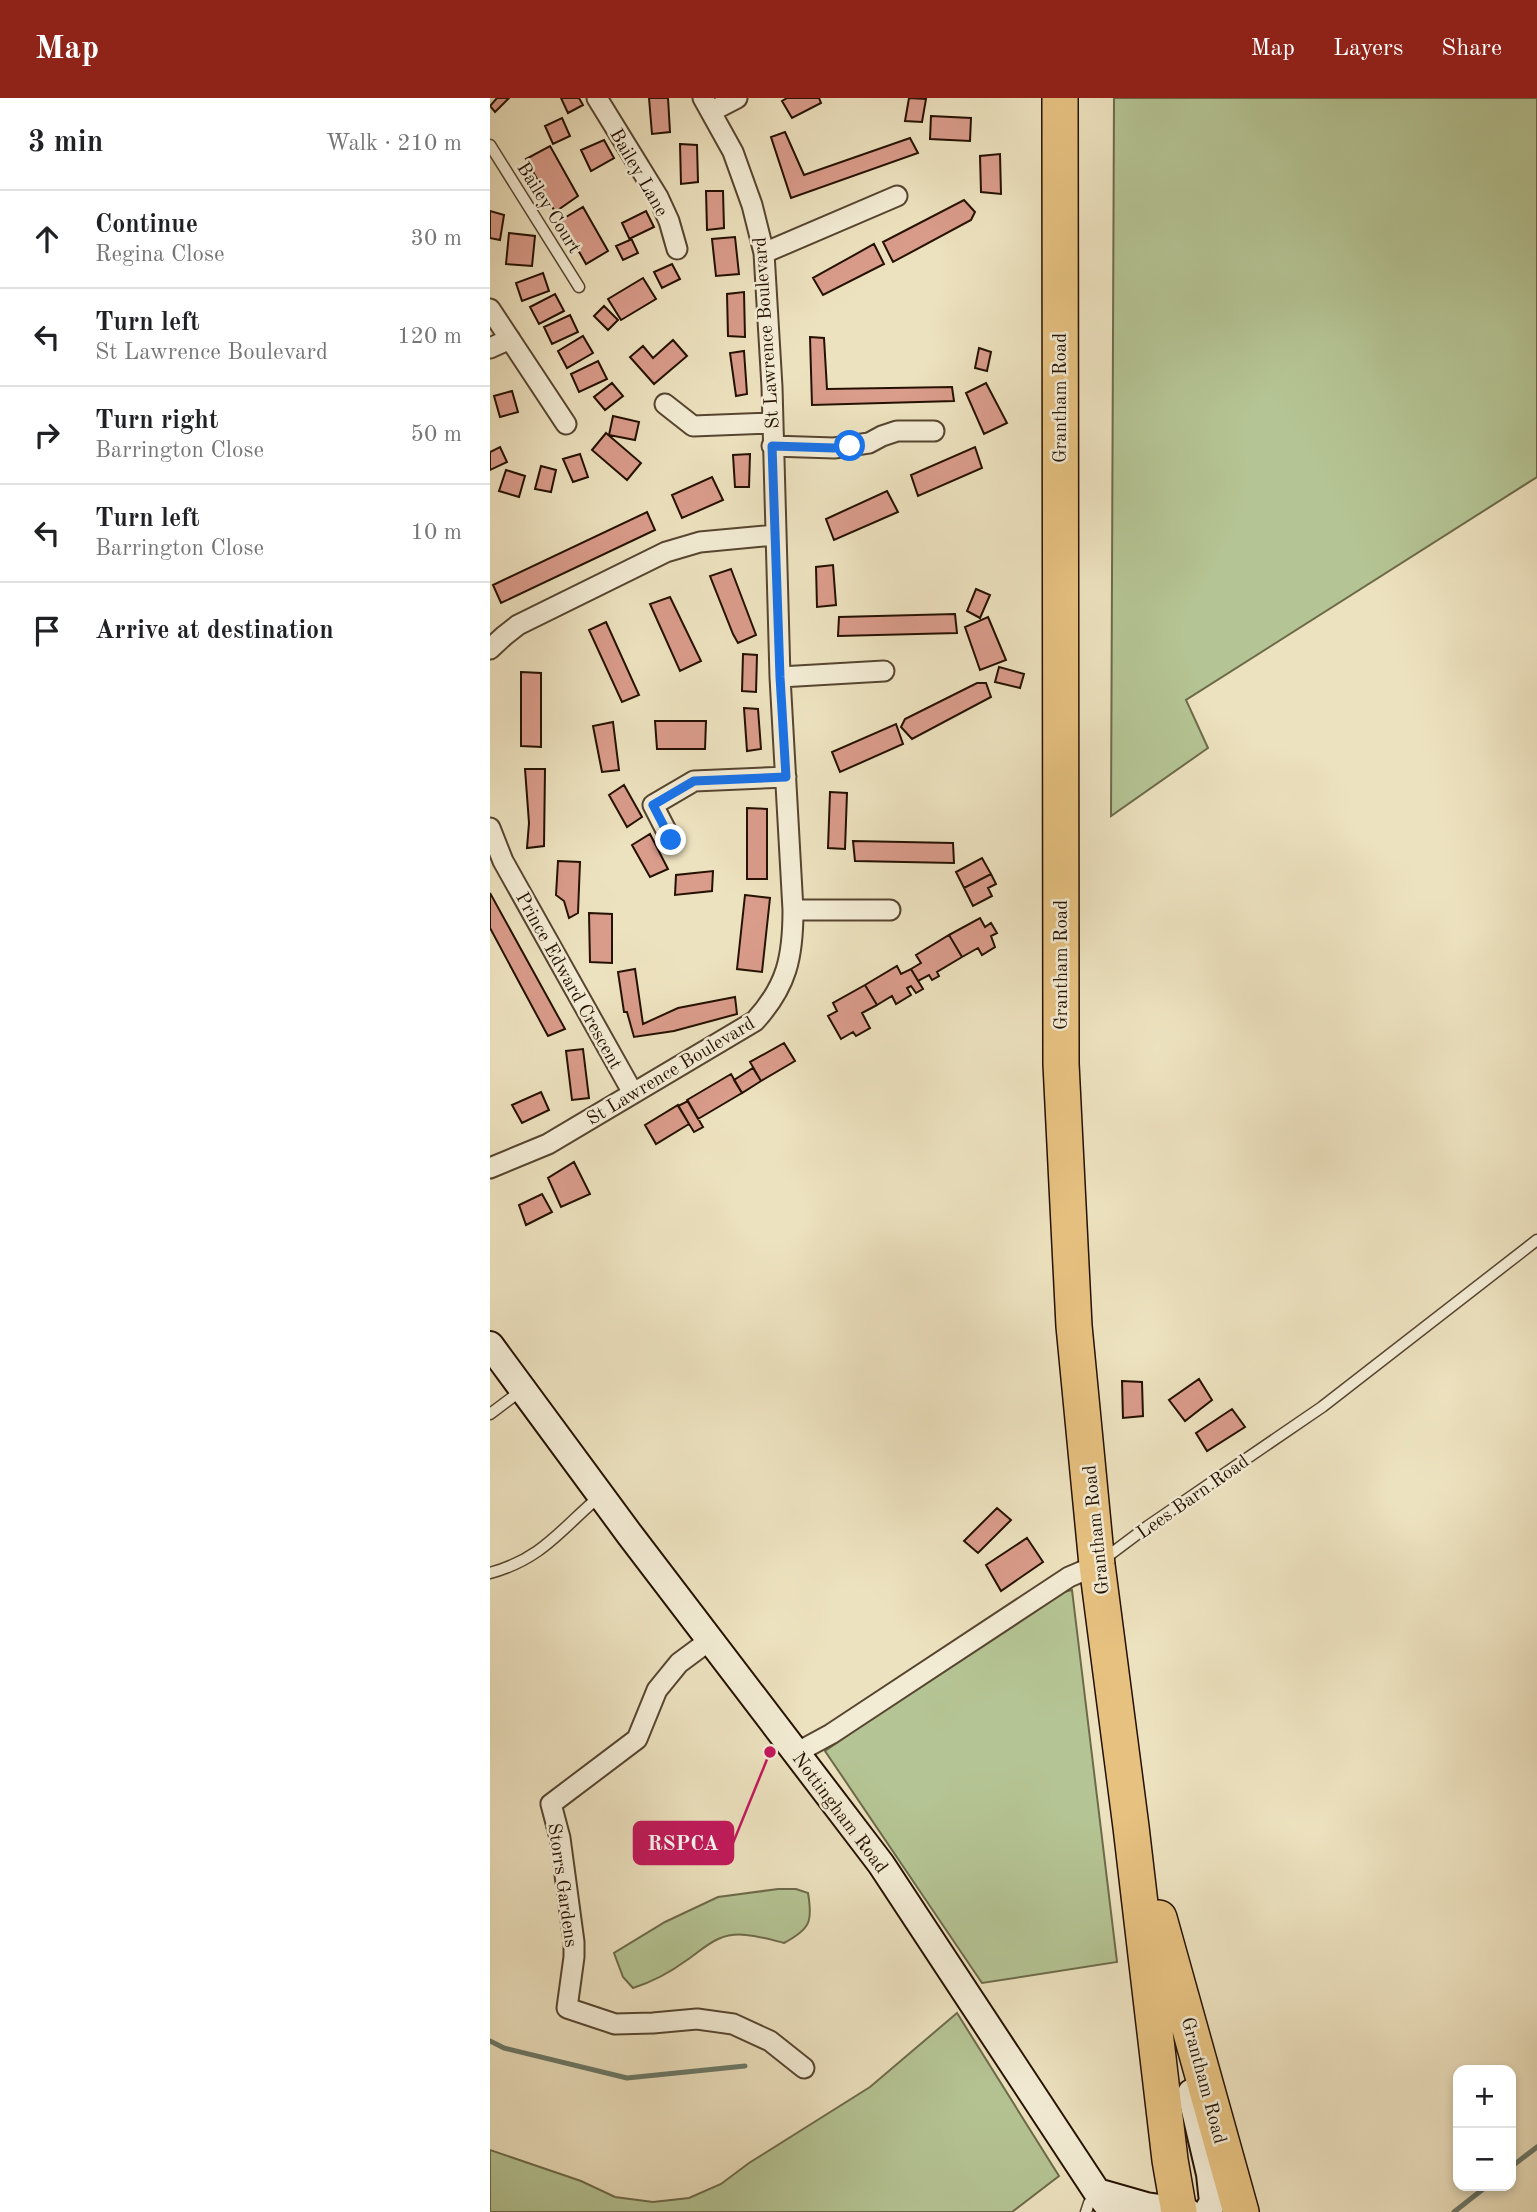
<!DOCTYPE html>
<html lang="en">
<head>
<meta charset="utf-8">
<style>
	:root { --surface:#fff; --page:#f6f6f6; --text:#202124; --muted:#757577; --line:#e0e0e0; --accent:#8f2418 }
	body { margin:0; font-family:"Old Standard TT",serif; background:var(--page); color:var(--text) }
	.controls { position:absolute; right:21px; bottom:21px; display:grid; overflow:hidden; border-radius:14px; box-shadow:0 4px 10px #0003 }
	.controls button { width:63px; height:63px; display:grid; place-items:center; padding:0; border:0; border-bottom:2px solid var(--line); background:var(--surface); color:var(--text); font:35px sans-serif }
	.stop { position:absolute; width:21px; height:21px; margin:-16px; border:5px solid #1a73e8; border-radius:50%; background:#fff }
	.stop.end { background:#1a73e8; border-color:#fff; box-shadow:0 2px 7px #0008 }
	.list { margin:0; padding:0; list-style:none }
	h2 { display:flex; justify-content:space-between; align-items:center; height:91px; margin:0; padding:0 28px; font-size:30px }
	h2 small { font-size:23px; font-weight:400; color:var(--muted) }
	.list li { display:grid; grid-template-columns:46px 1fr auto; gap:21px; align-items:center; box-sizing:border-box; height:98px; padding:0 28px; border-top:2px solid var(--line) }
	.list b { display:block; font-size:26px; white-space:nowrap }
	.list p { margin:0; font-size:23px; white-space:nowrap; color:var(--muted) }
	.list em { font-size:23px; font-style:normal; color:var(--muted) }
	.icon { flex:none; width:38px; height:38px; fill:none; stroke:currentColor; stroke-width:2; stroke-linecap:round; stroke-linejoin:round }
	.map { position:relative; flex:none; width:1047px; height:2114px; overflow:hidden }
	header { display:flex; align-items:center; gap:42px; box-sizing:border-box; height:98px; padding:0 35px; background:var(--accent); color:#fff }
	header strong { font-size:33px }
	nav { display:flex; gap:38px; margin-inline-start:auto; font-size:24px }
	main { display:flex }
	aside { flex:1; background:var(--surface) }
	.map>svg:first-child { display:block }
	.green { fill:#b5c494; stroke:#6d6a4a; stroke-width:2 }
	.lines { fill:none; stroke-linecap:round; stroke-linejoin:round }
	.stream { stroke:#6b7968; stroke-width:5 }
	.building { fill:#da9c8b; stroke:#251101; stroke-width:2 }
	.lane-casing { stroke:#574530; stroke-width:13 }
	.street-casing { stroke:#574530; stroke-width:23 }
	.secondary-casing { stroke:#251101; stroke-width:30 }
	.highway-casing { stroke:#251101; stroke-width:38 }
	.lane { stroke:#f3ecd5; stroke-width:10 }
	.street { stroke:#f3ecd5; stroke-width:19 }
	.secondary { stroke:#f3ecd5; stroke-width:26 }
	.highway { stroke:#e6c180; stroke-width:35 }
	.route { stroke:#1a73e8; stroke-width:9 }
	.labels { text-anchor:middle; stroke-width:5; stroke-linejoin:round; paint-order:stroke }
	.street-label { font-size:19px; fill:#251101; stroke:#f3ecd5 }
	.leader { fill:none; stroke:#c2185b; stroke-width:2.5 }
	.callout-dot { fill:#c2185b; stroke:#f3ecd5; stroke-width:2.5 }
	.callout { fill:#c2185b; stroke:#c2185b; stroke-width:2.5 }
	.callout-label { font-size:21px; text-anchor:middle; font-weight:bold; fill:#fff }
</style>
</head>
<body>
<header>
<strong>Map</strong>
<nav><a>Map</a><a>Layers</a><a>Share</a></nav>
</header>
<main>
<aside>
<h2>3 min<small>Walk · 210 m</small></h2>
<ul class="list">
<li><svg class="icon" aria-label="ahead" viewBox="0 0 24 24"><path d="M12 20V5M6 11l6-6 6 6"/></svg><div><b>Continue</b><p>Regina Close</p></div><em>30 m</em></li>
<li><svg class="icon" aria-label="left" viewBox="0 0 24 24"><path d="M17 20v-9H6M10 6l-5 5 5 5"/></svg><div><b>Turn left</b><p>St Lawrence Boulevard</p></div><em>120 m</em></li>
<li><svg class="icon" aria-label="right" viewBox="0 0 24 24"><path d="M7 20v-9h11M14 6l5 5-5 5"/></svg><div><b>Turn right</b><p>Barrington Close</p></div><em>50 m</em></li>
<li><svg class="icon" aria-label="left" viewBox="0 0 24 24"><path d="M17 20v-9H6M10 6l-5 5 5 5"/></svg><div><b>Turn left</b><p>Barrington Close</p></div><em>10 m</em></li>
<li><svg class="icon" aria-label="arrive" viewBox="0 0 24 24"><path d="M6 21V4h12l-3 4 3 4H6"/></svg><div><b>Arrive at destination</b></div></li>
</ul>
</aside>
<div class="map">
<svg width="1047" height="2114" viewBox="0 0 1047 2114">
	<rect width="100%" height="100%" fill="#ede2bf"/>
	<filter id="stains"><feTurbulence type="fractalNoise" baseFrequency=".00286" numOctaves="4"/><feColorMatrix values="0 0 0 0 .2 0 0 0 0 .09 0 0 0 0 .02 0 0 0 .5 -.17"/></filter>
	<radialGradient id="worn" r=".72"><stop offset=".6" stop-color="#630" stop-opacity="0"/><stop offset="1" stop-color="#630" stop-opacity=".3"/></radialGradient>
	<path class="green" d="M624,0H1047V379L696,602L718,650L621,718Z
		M582,1492L627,1864L492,1885L335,1653L561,1497Z
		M288,1791H306L318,1795C323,1824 320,1831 294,1845C282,1842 269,1838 256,1837C229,1834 217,1848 197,1862C182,1873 162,1884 143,1890L133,1879L124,1855L175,1824L228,1799Z
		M467,1915L569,2078L522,2114H0V2052L91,2083L125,2099L163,2104L199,2100L231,2086L259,2065L380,1989Z"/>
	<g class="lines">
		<path class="stream" d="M0,1943L14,1950L137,1980L255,1968
			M1021,2069L1047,2049
			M964,2114L997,2088"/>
	</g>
	<path class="building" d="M7,0H19L5,14L0,8Z
		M71,0H89L93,7L78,15Z
		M159,0H178L180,34L162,36Z
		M297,0H329L331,5L302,20L292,3Z
		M419,0L436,1L432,24L415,23Z
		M441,18L481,20L480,43L440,41Z
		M72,20L80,38L63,46L55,28Z
		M295,34L314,77L420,40L428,55L301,100L281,39Z
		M114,42L124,60L101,73L91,52Z
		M190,46L207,47L208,84L191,86Z
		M60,48L88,98L65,114L36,61Z
		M510,56L511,96L491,94L490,58Z
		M216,93H233L234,130L217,132Z
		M474,102L485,114L481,122L403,164L393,144Z
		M93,109L118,153L96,166L71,122Z
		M0,113L14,117L10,142L0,140Z
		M156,113L164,129L141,140L148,155L133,162L126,148L140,142L132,125Z
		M19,135L45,138L42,168L16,166Z
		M245,139L249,176L226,178L222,141Z
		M384,146L394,166L333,197L323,180Z
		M182,166L190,181L172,190L164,174Z
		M53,175L59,193L32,203L26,185Z
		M153,180L166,201L131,222L118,201Z
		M254,194L255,239L238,238L237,196Z
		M65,196L74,213L49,226L40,209Z
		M114,208L128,222L118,232L104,218Z
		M80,217L88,234L62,246L54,229Z
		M93,238L103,255L77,270L68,253Z
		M320,239L334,240L337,291L462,289L464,303L322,307Z
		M183,242L197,258L164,286L140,259L153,248L163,260Z
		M489,250L501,254L497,273L485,270Z
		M254,253L257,296L246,298L240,255Z
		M108,263L117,281L89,294L81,276Z
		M122,285L133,298L115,312L104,299Z
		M496,285L517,325L494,336L476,295Z
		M22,293L28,314L10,319L4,298Z
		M123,318L149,324L145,342L119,337Z
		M116,335L151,365L137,382L102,352Z
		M10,349L17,364L0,372V354Z
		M485,349L492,370L428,398L421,377Z
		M90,356L98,379L83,384L73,361Z
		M260,356L259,389H245L243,357Z
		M51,368L66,372L61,394L45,391Z
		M16,372L35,378L29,399L9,393Z
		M222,379L233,402L192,420L182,397Z
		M397,393L408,414L344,442L336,421Z
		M157,414L165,432L11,505L3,487Z
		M343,467L346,507L327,509L326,469Z
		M241,471L266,537L248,545L243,536L220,478Z
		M486,491L500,497L490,520L477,513Z
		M180,499L211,563L190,573L160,506Z
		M465,516L467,535L348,538L349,519Z
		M498,519L516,562L490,572L475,529Z
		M116,524L149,597L132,604L99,532Z
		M253,556L267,557L266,594L252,593Z
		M509,569L534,576L530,590L505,584Z
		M31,574L51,575V649L31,648Z
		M487,585H496L501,599L422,641L411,629L415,621Z
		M254,610L268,611L271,651L257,653Z
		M165,623H216L215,651H167Z
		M123,624L129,672L112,674L103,628Z
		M406,626L413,646L350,674L342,654Z
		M35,671H55L54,748L37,750L39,725Z
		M134,687L152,719L137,729L119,697Z
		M340,694L357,695L355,751L338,750Z
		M257,710L277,711V781H257Z
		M160,736L178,771L160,779L142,747Z
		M363,743L463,745L464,765L365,763Z
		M492,760L501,776L474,790L466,774Z
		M68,763L90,764L88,815L79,820L74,803L66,797Z
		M223,773L222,793L185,797L186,777Z
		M501,776L506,786L498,790L502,798L483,808L474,790Z
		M0,795L75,931L58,938L0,830Z
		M255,797L280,800L272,874L247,871Z
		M99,815L122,816V865L100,864Z
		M490,820L495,829L501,825L507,835L501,838L505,849L492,857L488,850L472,859L459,837Z
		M459,837L472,859L447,874L449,878L442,882L439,877L428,883L421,871L431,865L426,857Z
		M407,868L411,876L421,871L433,891L426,895L421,888L417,890L421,897L406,906L402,898L387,907L375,887Z
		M145,871L153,926L188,910L245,899L247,916L184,933L144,939L137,914H134L128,874Z
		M375,887L387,907L372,915L380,930L366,938L363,934L351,941L338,918L347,913L343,905Z
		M294,945L305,963L271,983L260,964Z
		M93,951L99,1000L82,1002L76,953Z
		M263,970L271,983L252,995L244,982Z
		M241,976L252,995L208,1021L197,1002Z
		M51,994L59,1012L32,1025L22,1007Z
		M198,1003L213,1029L204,1034L188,1008Z
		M188,1007L199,1026L166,1046L155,1027Z
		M84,1064L100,1096L71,1109L58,1080Z
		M52,1096L62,1114L36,1127L29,1107Z
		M709,1281L722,1302L695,1323L679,1302Z
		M632,1283L652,1284L653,1318L633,1320Z
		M742,1311L755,1329L717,1353L706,1335Z
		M507,1410L521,1422L488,1455L474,1443Z
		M537,1440L553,1464L511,1493L496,1467Z"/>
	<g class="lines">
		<defs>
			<path id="lane" d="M0,47L89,189
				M0,1316L32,1292
				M614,1461L658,1428L832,1309L1047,1142
				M0,1475C52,1461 71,1431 110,1398
				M596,2114L599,2105L606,2096"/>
			<path id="street" d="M107,0L168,99L179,123L187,151
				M222,13L247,0
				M274,155L407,98
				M0,211L76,326
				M0,250L20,241
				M175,306L203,328L282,325
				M282,348L344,350L379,345L392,338L407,333H444
				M0,551L14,538L28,527L176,454L210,444L285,437
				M290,579L394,573
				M0,730L13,763L143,995
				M181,742L163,707L204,683L296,679
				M303,812H400
				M0,1070L58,1046L265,923C297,888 303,859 303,812L290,579L282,289L274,155L262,107L243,54L213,0
				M220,1542L189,1565L167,1592L147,1641L61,1706L70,1740L84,1844V1859L77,1910L125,1926L163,1925L207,1921L243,1926L280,1943L314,1970
				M306,1655L341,1636L579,1479L607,1467"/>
			<path id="secondary" d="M0,1247L140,1437L391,1766L607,2094L623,2114
				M701,1995L720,2076L723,2104L717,2114
				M607,2094L656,2108L698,2114"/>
			<path id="highway" d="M570,0L571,966L584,1228L607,1467L641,1729L680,2062L689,2114
				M669,1820L751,2114"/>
		</defs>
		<use href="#lane" class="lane-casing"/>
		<use href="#street" class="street-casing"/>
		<use href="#secondary" class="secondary-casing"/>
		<use href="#highway" class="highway-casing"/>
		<use href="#lane" class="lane"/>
		<use href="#street" class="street"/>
		<use href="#secondary" class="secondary"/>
		<use href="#highway" class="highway"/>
	</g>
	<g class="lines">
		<path class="route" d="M181,742L163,707L204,683L296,679L290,579L282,348L344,350L360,348"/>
	</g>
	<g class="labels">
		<g class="street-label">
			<text transform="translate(150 74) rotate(60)" y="7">Bailey Lane</text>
			<text transform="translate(60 109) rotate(58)" y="7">Bailey Court</text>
			<text transform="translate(275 235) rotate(-94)" y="7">St Lawrence Boulevard</text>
			<text transform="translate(569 300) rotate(-90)" y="7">Grantham Road</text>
			<text transform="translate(570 867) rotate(-90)" y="7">Grantham Road</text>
			<text transform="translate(80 882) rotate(61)" y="7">Prince Edward Crescent</text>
			<text transform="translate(180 972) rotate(-31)" y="7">St Lawrence Boulevard</text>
			<text transform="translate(702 1398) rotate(-35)" y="7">Lees Barn Road</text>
			<text transform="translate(605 1432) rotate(-96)" y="7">Grantham Road</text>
			<text transform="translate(351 1714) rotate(53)" y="7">Nottingham Road</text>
			<text transform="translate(74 1787) rotate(82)" y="7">Storrs Gardens</text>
			<text transform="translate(715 1982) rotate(75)" y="7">Grantham Road</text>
		</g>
	</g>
	<path class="leader" d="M280 1654L243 1745"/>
	<circle class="callout-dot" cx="280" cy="1654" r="7"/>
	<rect class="callout" x="144" y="1724" width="99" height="42" rx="7"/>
	<g class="callout-label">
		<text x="193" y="1752">RSPCA</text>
	</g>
	<rect width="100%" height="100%" filter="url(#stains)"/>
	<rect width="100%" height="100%" fill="url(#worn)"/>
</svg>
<div class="controls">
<button>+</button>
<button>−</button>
</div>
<div class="stop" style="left:360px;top:348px"></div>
<div class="stop end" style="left:181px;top:742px"></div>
</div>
</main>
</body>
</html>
